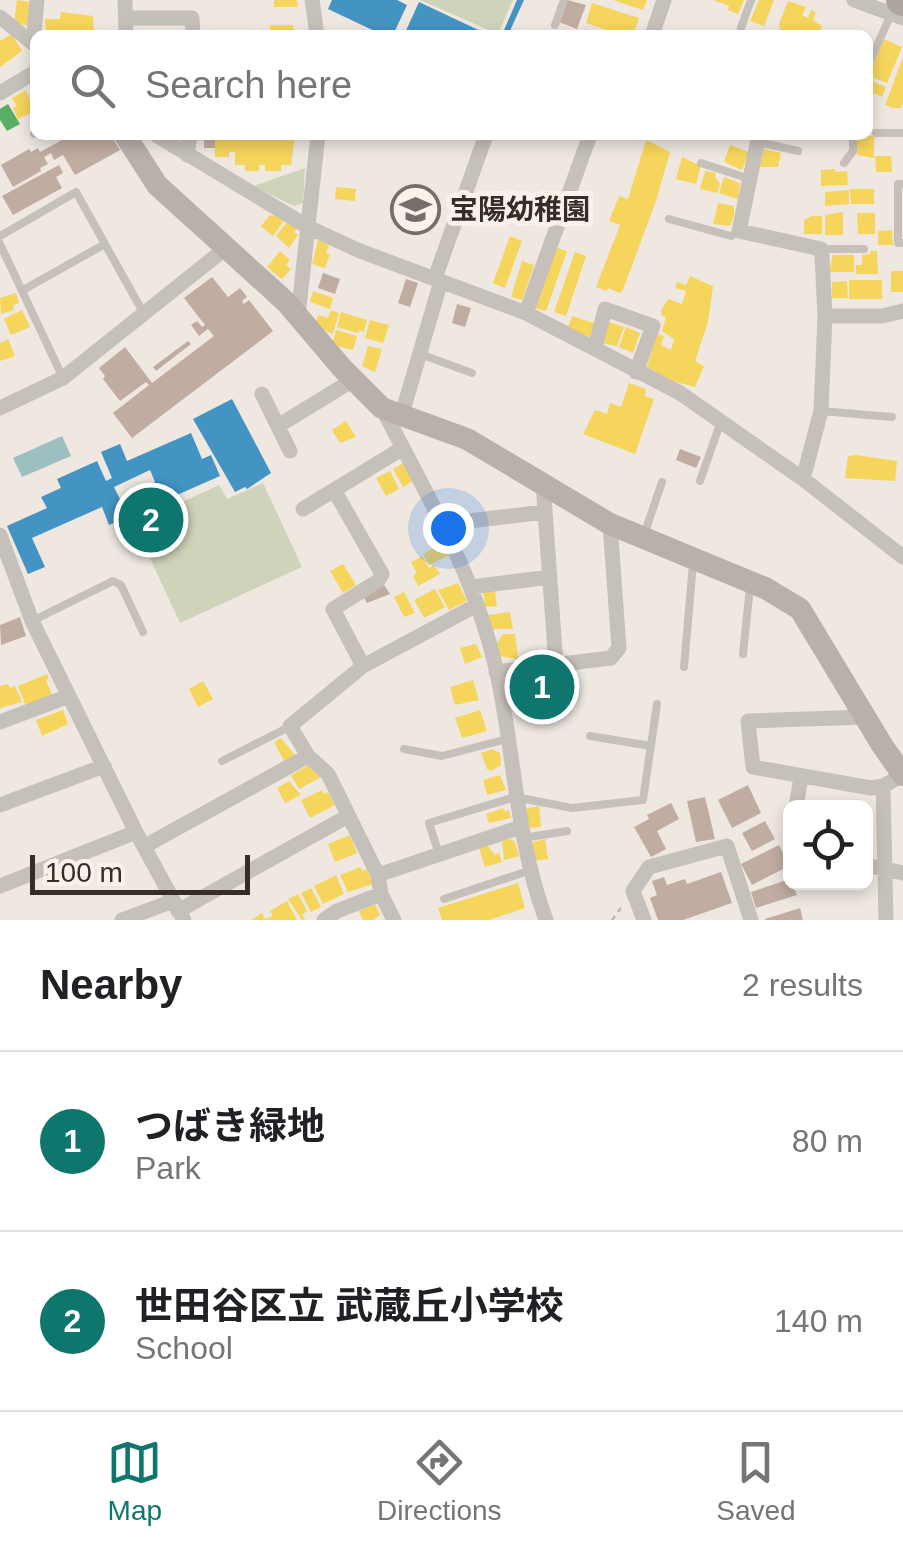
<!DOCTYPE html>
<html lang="en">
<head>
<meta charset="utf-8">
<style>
	:root { --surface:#fff; --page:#f2f2f2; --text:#202124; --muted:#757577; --line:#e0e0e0; --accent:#0f766e }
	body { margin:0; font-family:Helvetica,"Noto Sans JP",sans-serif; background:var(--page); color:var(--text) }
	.controls { position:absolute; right:30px; bottom:30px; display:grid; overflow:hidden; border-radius:15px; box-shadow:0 5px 15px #0003 }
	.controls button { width:90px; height:90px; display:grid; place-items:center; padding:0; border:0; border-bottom:2px solid var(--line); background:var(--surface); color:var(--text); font:50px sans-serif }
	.scale { position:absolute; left:30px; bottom:25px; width:220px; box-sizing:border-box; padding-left:10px; border:5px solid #372d28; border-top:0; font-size:28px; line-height:35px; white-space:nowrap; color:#372d28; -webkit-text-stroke:8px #faf2e8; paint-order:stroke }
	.you { position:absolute; left:448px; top:528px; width:35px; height:35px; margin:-25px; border:8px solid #fff; border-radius:50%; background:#1a73e8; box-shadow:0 0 0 15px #1a73e833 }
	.badge { display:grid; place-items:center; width:65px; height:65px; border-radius:50%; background:var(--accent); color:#fff; font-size:32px; font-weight:700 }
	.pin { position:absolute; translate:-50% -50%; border:5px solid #fff; box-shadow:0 2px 10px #0006 }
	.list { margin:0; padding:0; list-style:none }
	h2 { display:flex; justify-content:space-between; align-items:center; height:130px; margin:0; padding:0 40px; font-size:42px }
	h2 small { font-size:32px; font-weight:400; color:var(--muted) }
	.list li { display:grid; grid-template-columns:65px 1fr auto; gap:30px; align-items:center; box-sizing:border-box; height:180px; padding:0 40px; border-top:2px solid var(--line) }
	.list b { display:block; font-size:38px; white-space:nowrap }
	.list p { margin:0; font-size:32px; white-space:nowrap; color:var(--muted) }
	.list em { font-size:32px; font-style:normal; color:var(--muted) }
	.icon { flex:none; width:55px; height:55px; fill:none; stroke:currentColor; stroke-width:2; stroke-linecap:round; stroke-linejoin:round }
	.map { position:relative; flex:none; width:903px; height:920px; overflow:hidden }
	.search { position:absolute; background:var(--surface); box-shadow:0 5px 15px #0003; left:30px; right:30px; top:30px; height:110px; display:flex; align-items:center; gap:25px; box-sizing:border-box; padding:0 35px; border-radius:15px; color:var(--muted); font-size:38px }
	.sheet { height:490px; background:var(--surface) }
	nav { display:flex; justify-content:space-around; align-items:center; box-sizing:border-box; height:140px; border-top:2px solid var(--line); background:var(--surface); font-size:28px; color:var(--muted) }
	nav a { display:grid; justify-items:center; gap:5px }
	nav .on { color:var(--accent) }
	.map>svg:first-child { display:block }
	.green { fill:#cfd3ba }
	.water { fill:#9dbfbf }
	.homes { fill:#f6d55c }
	.schools { fill:#4393c3; fill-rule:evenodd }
	.public { fill:#5aae61 }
	.building { fill:#c1aca2 }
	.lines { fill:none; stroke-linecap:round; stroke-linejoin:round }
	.path { stroke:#bfb8b3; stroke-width:2.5; stroke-dasharray:5 5; stroke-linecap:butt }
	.lane { stroke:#c6c0ba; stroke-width:8 }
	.street { stroke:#c6c0ba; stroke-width:15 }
	.secondary { stroke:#b7b0ab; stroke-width:22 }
	.highway { stroke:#ada6a0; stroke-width:30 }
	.labels { text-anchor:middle; stroke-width:10; stroke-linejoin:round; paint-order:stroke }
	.poi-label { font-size:28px; font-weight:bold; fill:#372d28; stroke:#faf2e8; text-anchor:start }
</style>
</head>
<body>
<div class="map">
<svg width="903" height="920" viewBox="0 0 903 920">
	<rect width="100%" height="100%" fill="#eee8e1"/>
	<path class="green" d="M420,0H513L498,34Z
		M305,168L303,203L294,206L253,186Z
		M263,483L302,567L180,623L134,524L219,485L227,499Z
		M575,666L580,695L510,705L504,680L510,675Z"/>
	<path class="water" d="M62,436L71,456L22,477L13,458Z"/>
	<path class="homes" d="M17,0L31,2L28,26L14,22Z
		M274,0H297L298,7H274Z
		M613,0H647L643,10Z
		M713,0H744L738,14L728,10L729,6Z
		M759,0H774L764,26L750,21Z
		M788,1L806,7L802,15L808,18L811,10L816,12L813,20L822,26L817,35H789L780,29L779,24Z
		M592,3L639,18L633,35H622L586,23Z
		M61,12L93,16L94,35H46L45,19H60Z
		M270,25H293V35H270Z
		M12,34L22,51L0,67V41Z
		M884,39L902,47L887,83L869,76Z
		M903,57V103L901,108H892L885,105Z
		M869,80L886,87L882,97L868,91Z
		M26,90L35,111L18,119L13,108L17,106L12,98Z
		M215,135H295L291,165H281V171H265V165H259V171H245V165H235V152H229V157H215Z
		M857,136H874V158L857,155Z
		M646,140L670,152L656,201L623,290L620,293L608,288L607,291L596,287L620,225L609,221L619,196L628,199Z
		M730,145L749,152L742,170L724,162Z
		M764,149L781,153L778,167H760Z
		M875,156H891L892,172H876Z
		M682,157L701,166L696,184L676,179Z
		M835,169V172L847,171L848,185L821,186V170Z
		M705,171L716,173L715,178L720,184L717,193L700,189Z
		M724,177L740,183L738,199L719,193Z
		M336,187L356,189L355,201L335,199Z
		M850,189H874V204H851Z
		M849,190V204L825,206V192Z
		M718,203L734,206V216L730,226L713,224Z
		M843,212V235H825V215Z
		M857,213H875V234H858Z
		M270,215L286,218L273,236L261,226Z
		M812,216H822V234H804V220Z
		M288,221L298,228L294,232L298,235L289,248L276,236Z
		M892,230L893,245H878V231Z
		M510,236L522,241L505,288L493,283Z
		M318,240L329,245L326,253L330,254L325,268L312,264Z
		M555,247L567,251L546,311L535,308Z
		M280,251L290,260L286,265L291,269L282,279L267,267Z
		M870,251H877L878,274H856V265H862V255L870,254Z
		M575,252L586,256L566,316L554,312Z
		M833,255H854V272H829Z
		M522,261L534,265L522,300L511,297Z
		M891,271H903V292H891Z
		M690,276L713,286L708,322L695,361L704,366L695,387L672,381L647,367L657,334L664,336L661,345L671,350L674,339L662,331L666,317L662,316L661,310L668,299L682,304L686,291L675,288L677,282L686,285Z
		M849,280H882V299H849Z
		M847,281L848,298H832V282Z
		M313,291L333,298L330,309L310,302Z
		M16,293L19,303L13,305L14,310L1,314L0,298Z
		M22,310L30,327L11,335L4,319Z
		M331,310L339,313L333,334L315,326L318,315L328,318Z
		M341,312L367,320L364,332L359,330L358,333L337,327Z
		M572,316L594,323L590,337L567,330Z
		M370,320L389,325L383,343L365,338Z
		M609,322L624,327L617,346L602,343Z
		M626,327L640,333L633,353L619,347Z
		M336,330L357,336L353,350L332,345Z
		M8,339L15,356L0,361V343Z
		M368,346L382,349L375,372L362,366Z
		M629,383L646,389L645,396L654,399L635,454L583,434L595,410L607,414L610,403L621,407Z
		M346,421L356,437L340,443L332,430Z
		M856,455L897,461L895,481L845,478L848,456Z
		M403,463L413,481L403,487L393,469Z
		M390,471L399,489L386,496L376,478Z
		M443,543L449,555L429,565L423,554Z
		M422,556L429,568L434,565L440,574L418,586L413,576L417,573L411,562Z
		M343,564L356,585L343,593L330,571Z
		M458,583L467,601L449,610L438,590Z
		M435,589L445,607L424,618L414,600Z
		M483,590L495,591L497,606L485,607Z
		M404,592L415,613L404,617L394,597Z
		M510,612L513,629H491L489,615Z
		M503,634H515L518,659L499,656L497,643Z
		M476,644L482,657L465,664L460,648Z
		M47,674L49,678L46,680L52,695L26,706L18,686Z
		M473,680L479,700L455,705L450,687Z
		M203,681L213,699L198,707L189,689Z
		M8,684L10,688L15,686L22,702L0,708V686Z
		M544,703L547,715L520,719L518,706Z
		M63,710L68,724L42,736L36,720Z
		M480,710L487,731L462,738L455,718Z
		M281,738L295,755L284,761L274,742Z
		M492,749L500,753L501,765L491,771L487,769L481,753Z
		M311,764L321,777L299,789L291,775Z
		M500,775L506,790L487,795L483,780Z
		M289,781L301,795L285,803L277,788Z
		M322,790L324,794L328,792L335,805L310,818L301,800Z
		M539,806L541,827L530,828L524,809Z
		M503,808L504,811L509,810L511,818L489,823L486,814Z
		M350,835L357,853L335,862L328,844Z
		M511,839L515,842L519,856L504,860L502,841Z
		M545,839L548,859L534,861L533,842Z
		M488,846L495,855L499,853L502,862L485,867L479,848Z
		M360,867L362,871L367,869L373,884L348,892L340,875Z
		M336,875L344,894L323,904L314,886Z
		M518,883L525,908L489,920H442L438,908Z
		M311,888L321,907L311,912L301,893Z
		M298,894L307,911L302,915L305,919L302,920L288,899Z
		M287,901L297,920H251L262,913L265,919L273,916L270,911Z
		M375,904L380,915L373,920H363L359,911Z"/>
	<path class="schools" d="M332,0H397L407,5L393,35H383L328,9Z
		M517,0H524L508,35H502Z
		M419,2L489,35H404Z
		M232,399L271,473L247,489L245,487L235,492L193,419Z
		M191,433L202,459L211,455L220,476L109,525L102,507L32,538L45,567L28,574L7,526L47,508L41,497L61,488L57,479L97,461L106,481L112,478L101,452L120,444L127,461ZM150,470L155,482L120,499L114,487Z"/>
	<path class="public" d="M8,104L20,124L7,131L0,120V109Z"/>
	<path class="building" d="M567,0L586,5L577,29L559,22Z
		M71,135H111L120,150L75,175L63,155L54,160L51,153L44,157L48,164L40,168L41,171L13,187L1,165L29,149L31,152L38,148L40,152Z
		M199,135H215V148H204V139H199Z
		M59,165L63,173L56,177L62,188L13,215L2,196Z
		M323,273L340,279L335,294L318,288Z
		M212,277L228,297L240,288L247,297L242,301L244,304L249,300L273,331L132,438L113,413L149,385L146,382L120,401L103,379L105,376L99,368L125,347L152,383L214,336L208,329L199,336L191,325L197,321L202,327L205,325L184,298Z
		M406,279L418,283L410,307L398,303Z
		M457,304L471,308L465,327L452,323Z
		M188,341L191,344L156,371L153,367Z
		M680,449L701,457L696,468L676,460Z
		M384,585L390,594L367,603L363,596Z
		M20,617L26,636L1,645L0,625Z
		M748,785L761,813L732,828L718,800Z
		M705,797L715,839L696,842L687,801Z
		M671,803L679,819L657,831L666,849L651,857L634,827L649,819L647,815Z
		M765,821L775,839L752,851L742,833Z
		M779,845L789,866L752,885L741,864Z
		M721,872L732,903L683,920H658L650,898L657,895L652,881L664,877L667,885L685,879L687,884Z
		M790,879L797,895L756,908L751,892Z
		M800,908L803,920H765V919Z"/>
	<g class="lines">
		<path class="path" d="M612,920L623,905"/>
		<path class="lane" d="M555,25L564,0
			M741,28L751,0
			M868,66L891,14
			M876,133H903
			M34,134L35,133
			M758,142L798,151
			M701,163L750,179
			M844,163L853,151V135
			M903,184H898V243H903
			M669,219L731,236L739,231
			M0,236L76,192L144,314
			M0,244L63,378
			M821,249H864
			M23,290L105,244
			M420,354L472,373
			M821,411L892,417
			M700,481L720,424
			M644,535L662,482
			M32,621L113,581L121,585L143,632
			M743,654L750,587
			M684,667L693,564
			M590,736L651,746
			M404,749L442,756L507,739
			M222,761L289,727
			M523,838L567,831
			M439,854L429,823L515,797L572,808L643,800L657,704
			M444,899L528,871"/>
		<path class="street" d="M125,0L126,35
			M312,0L317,35
			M854,0L903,18
			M0,17L35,45
			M126,18H192L193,35
			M652,35L664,0
			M33,43L37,0
			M0,93L35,72
			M156,135L308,227L360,251L526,313L680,393L803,479L903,557
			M759,135L739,231L821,249L822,256L825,316L821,411L803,479
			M187,155L190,135
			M435,278L486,135
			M526,313L590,135
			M298,316L318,135
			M825,316H882L903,311
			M595,348L605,309L653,326L636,372
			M262,394L290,451
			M0,408L63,378L226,248
			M382,408C427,495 476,577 497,673C515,757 516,839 546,920
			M402,414L441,281
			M278,426L353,380
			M543,483L556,665
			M334,490L382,574L378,581L333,609L363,666
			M303,509L403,448
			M444,524L545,512
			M0,535L32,621L136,832L184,920
			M471,587L550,577
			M496,672L611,658L619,648L610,524
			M865,717L748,721L753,767L871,788L883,786L903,775
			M0,722L69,696
			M883,786L886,920
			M0,805L104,766
			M796,808L801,776
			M145,846L308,756
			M866,865L903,873
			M378,875L521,827
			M0,886L136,832
			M178,911L348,816
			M122,920L173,901
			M324,920L337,911L381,894
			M394,920L381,894L378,875L328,774L308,756L290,726L363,666L477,605
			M644,920L633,891L649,867L727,846L751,920"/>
		<path class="secondary" d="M125,135L157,185L286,302L342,368L382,408L467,439L610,524L765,588L800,609L882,745L903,775"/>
		<path class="highway" d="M901,0L903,1"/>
	</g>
	<defs>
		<symbol id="school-ring" viewBox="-11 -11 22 22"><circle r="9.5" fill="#faf2e8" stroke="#776e69" stroke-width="1.5"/><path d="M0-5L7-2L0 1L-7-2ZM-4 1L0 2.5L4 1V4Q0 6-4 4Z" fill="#776e69"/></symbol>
	</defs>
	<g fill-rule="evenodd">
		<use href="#school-ring" x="388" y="182" width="55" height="55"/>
	</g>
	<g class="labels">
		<g class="poi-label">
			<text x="450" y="219">宝陽幼稚園</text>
		</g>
	</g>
</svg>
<div class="controls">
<button><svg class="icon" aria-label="locate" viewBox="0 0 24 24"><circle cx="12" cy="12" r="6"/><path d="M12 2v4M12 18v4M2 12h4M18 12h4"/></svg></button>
</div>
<div class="scale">100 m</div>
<div class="you"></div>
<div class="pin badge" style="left:542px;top:687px">1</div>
<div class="pin badge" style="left:151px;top:520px">2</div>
<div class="search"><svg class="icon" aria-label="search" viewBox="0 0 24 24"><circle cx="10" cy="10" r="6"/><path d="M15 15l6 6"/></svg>Search here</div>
</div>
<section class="sheet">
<h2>Nearby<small>2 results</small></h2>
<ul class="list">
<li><span class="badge">1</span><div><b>つばき緑地</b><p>Park</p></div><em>80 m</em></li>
<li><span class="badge">2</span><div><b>世田谷区立 武蔵丘小学校</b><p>School</p></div><em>140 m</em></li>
</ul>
</section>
<nav>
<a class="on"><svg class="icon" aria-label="map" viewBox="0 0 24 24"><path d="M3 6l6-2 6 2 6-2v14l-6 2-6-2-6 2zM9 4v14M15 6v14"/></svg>Map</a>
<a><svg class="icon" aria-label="directions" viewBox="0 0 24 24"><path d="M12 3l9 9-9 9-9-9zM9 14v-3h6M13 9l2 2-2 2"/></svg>Directions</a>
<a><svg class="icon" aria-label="saved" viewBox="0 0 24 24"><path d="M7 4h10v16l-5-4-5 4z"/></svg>Saved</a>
</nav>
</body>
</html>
